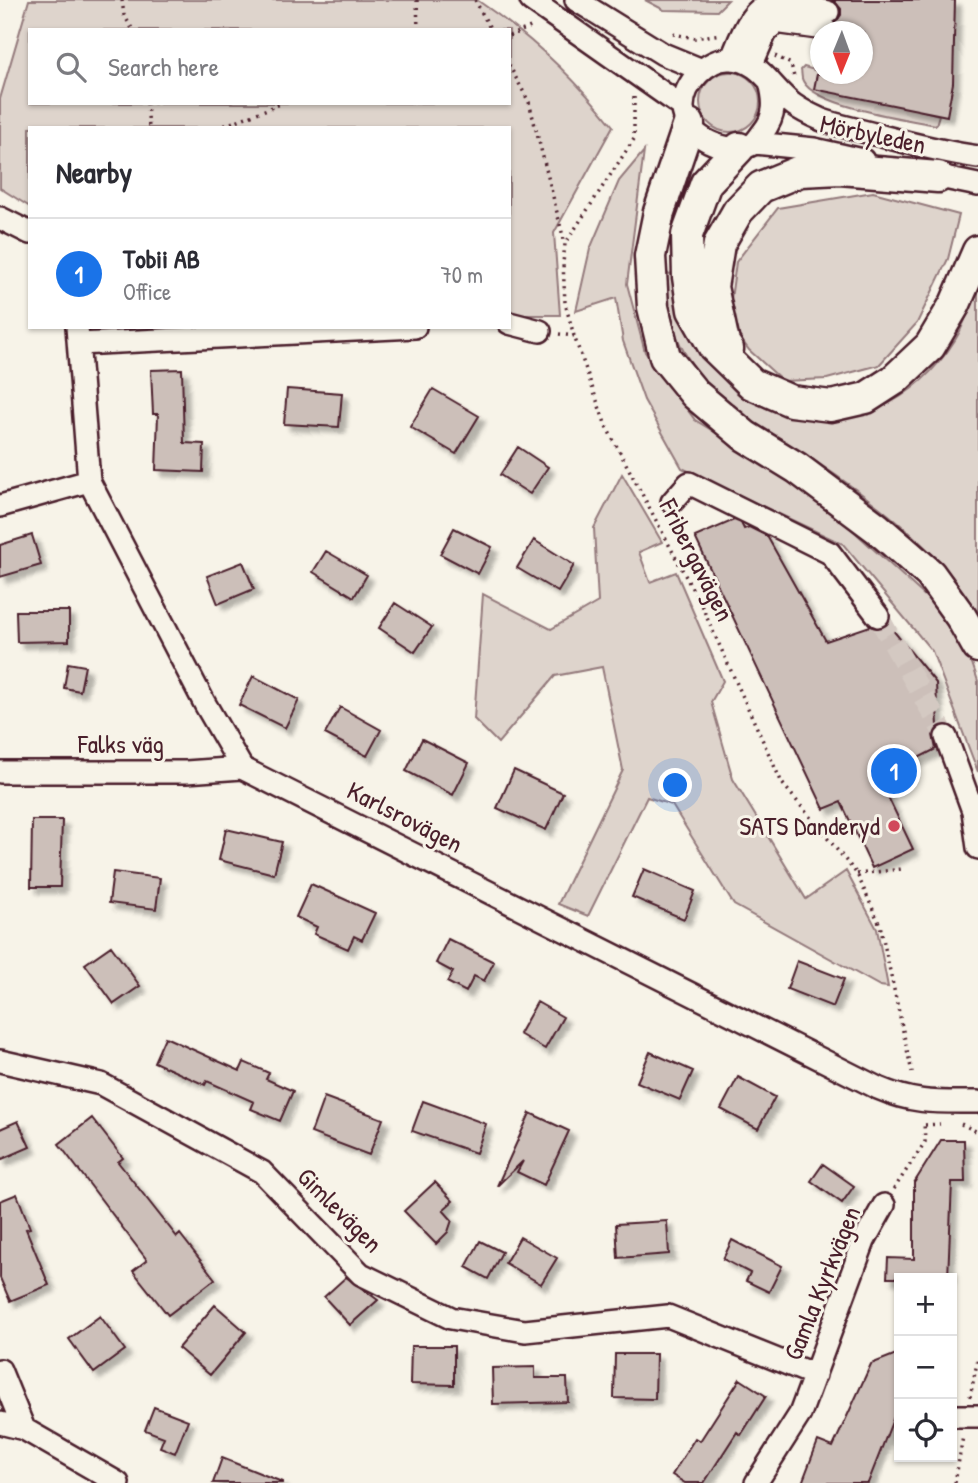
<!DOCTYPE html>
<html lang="en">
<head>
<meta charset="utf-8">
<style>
	:root { --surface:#fff; --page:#f2f2f3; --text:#2b2b33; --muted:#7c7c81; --line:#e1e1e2; --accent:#1a73e8 }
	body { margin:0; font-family:"Patrick Hand",sans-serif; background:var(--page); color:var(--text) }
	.controls { position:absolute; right:21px; bottom:21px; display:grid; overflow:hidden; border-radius:0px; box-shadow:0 2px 5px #0004 }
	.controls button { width:63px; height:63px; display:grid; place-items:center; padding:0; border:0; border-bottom:2px solid var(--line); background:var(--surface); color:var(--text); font:35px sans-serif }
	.compass { position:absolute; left:810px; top:21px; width:63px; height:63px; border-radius:50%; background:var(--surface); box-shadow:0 2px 5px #0004; rotate:181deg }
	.you { position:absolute; left:676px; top:786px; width:24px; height:24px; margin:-18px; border:5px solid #fff; border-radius:50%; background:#1a73e8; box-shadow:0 0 0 10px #1a73e833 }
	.badge { display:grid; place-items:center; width:46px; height:46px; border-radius:50%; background:var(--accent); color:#fff; font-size:23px; font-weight:700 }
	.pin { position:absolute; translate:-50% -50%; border:4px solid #fff; box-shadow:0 2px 7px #0006 }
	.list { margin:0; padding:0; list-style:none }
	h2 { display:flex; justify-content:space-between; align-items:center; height:91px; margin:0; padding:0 28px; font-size:30px }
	h2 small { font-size:23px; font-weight:400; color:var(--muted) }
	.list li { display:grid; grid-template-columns:46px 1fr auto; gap:21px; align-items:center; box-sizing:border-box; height:112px; padding:0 28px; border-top:2px solid var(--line) }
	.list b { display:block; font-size:26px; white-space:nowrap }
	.list p { margin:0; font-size:23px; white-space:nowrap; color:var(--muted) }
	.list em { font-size:23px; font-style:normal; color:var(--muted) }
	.icon { flex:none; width:38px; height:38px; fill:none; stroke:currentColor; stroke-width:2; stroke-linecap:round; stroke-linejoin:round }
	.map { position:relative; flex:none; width:978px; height:1483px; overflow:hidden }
	.search { position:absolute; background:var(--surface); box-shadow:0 2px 5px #0004; left:28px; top:28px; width:483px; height:77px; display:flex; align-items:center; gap:18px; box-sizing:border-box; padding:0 24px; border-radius:0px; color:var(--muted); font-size:26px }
	.panel { position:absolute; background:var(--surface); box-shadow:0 2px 5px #0004; left:28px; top:126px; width:483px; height:203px; border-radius:0px }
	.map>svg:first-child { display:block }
	.green { fill:#ded4cc; stroke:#947a7c; stroke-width:2; fill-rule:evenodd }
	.building { fill:#ccbfb9; stroke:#4a1f2b; stroke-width:2; filter:url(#shadow) }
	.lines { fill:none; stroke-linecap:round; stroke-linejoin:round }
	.minor-tunnel { stroke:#d4c9c2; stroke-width:21; stroke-dasharray:21 10; stroke-linecap:butt }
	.minor-casing { stroke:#4a1f2b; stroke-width:26 }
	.highway-casing { stroke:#4a1f2b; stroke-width:35 }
	.path { stroke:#4a1f2b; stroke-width:3.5; stroke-dasharray:2 5; stroke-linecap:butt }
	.minor { stroke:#f7f3e8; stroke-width:21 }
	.highway { stroke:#f7f3e8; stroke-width:30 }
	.poi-dot { fill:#d1495b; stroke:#f7f3e8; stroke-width:2.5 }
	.labels { text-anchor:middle; stroke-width:6; stroke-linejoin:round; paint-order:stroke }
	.street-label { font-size:26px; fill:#4a1f2b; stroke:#f7f3e8 }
	.poi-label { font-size:26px; fill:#4a1f2b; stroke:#f7f3e8; text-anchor:end }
</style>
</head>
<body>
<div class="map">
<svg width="978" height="1483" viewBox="0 0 978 1483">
	<defs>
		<filter id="shadow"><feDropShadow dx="6" dy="6" stdDeviation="2" flood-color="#0004"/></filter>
	</defs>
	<rect width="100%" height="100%" fill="#f7f3e8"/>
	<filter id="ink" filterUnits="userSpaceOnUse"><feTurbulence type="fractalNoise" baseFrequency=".0143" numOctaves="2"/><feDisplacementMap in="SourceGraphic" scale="14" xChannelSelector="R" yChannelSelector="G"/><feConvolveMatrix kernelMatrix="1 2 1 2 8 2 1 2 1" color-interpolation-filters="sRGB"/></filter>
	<g filter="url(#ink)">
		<path class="green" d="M29,0H477C529,35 574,77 613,126L554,233L560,315H509V128H30V207L0,188V99ZM30,30H509V103H30Z
			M645,0H728L717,11L664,10Z
			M804,67L838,77L860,94L939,115L936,125C909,120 815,106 803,81C801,78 802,74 801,70Z
			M700 102a30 30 0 1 1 60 0a30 30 0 1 1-60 0Z
			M644,151L627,284L645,352L695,420L774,468L847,525L927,598L970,657L978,681V772L932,651L843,544L682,468L644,400L623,341L616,298L576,311L590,249L619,181Z
			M873,192L959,215L948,259L917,323L879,365L827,379L783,381L749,350L728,321L736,262L778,208Z
			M679,273C693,315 703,360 736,392C745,401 767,406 779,411C848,438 918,400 955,340C966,323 972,299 978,280V618C952,558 869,497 815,461C790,445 762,433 738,415C729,409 722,400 715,392C679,354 668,327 665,274Z
			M622,474L662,542L639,552L650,582L676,572L723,681L711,702L733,779L806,899L846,871L877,929L888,987L880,986L734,905L672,805L647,797L588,916L558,904L623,770L602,667L555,676L498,743L474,719L483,594L551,629L598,602L594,528Z"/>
		<path class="building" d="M833,0H955L953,83L947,116L814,89L817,74H863V32H838L836,22L841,15V9Z
			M182,369L184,443L204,444L203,472L156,470L158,414H153L151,370Z
			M287,389L342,393L339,427L284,424Z
			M433,389L479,416L456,454L410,427Z
			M518,447L548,467L530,494L500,475Z
			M734,520L741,523L744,529L749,527L767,536L826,641L870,626L879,629L888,624L936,683L938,727L933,735L936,749L879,778L913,849L872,868L841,802L824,809L695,537Z
			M454,528L492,547L478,574L440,554Z
			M32,535L41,565L0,577V545Z
			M534,540L574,565L558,592L517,568Z
			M326,551L367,575L354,597L313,572Z
			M243,562L254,589L218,604L207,576Z
			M395,603L432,627L415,652L379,628Z
			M16,611H69V641L17,642Z
			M68,663L85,666L80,691L64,688Z
			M253,676L299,700L285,728L239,705Z
			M340,707L381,730L367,756L325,734Z
			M422,739L469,763L453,795L406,771Z
			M514,770L563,793L546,830L497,808Z
			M32,820H62L60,887H31Z
			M226,829L282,842L274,874L219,860Z
			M644,869L695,891L684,919L632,897Z
			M113,872L160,878L156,909L109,903Z
			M311,884L375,913L362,940L354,936L348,949L314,934L317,927L296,917Z
			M448,939L494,962L484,981L474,976L466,992L447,982L453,972L436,963Z
			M111,946L140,986L114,1004L85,964Z
			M797,961L844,979L833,1007L787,989Z
			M537,1002L563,1017L545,1049L519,1034Z
			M165,1037L240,1071L244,1062L269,1073L266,1079L293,1091L280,1121L251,1109L254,1102L207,1081L205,1085L154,1062Z
			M650,1052L693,1071L680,1100L637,1082Z
			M738,1077L775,1097L758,1129L721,1109Z
			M324,1097L383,1119L369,1155L311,1133Z
			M423,1101L486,1124L476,1153L412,1131Z
			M530,1113L569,1131L544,1185L517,1172L523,1161L497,1186Z
			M92,1118L123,1158L118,1162L177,1237L180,1234L215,1279L168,1315L133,1271L147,1260L59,1144Z
			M18,1121L30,1147L0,1160V1129Z
			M941,1140H964L965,1182H952L948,1278H887L888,1258L914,1259V1183Z
			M823,1164L854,1186L842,1203L811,1181Z
			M435,1182L453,1201L443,1210L452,1220L448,1232L436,1244L404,1211Z
			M17,1194L30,1228L26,1229L49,1285L10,1301L0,1278V1201Z
			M667,1221L669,1254L618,1258L616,1224Z
			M520,1237L557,1258L541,1284L505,1263Z
			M732,1240L782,1266L769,1292L746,1281L750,1273L723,1259Z
			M480,1241L502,1252L488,1279L466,1267Z
			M346,1277L378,1300L350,1325L324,1297Z
			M215,1305L246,1332L210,1375L178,1348Z
			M100,1316L125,1350L94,1373L69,1339Z
			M411,1346H454V1385L410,1384Z
			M899,1353V1404L868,1483H802L818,1441L833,1447L871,1364Z
			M615,1354H656L655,1399L614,1398Z
			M535,1367V1378H567L568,1402L493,1404L492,1368Z
			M740,1379L766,1396L741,1435L737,1432L704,1483H685L672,1475L695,1438L700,1441Z
			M154,1407L188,1420L175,1453L160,1447L164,1437L145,1430Z
			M222,1458L282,1482V1483H213Z"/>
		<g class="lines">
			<path class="minor-tunnel" d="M878,616L946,737"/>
			<defs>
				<path id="minor" d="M531,0L683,107
					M576,0L663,54L702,70
					M732,58C740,39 752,1 779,2C795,3 812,9 828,12
					M752,64L765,34L775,22L825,29
					M770,82C775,101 776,116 763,132C760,136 757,141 753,144C729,157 683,137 683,107C683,84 708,57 731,59C761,60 772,90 794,105C802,111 813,116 822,120C839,126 857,129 874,134C909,143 942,152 978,157
					M755,143L814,149L863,160
					M925,174L978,185
					M0,218L30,233
					M509,323L540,331
					M77,327L89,481L205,704L242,768L878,1088C915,1104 938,1102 978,1102
					M79,344L415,327
					M672,502L689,483L830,553L878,616
					M0,506L89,481
					M946,737L973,811L978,848
					M0,772H186L242,768
					M0,1061L101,1084L262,1172L361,1274L451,1318L525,1331L668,1316L815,1375
					M0,1370L24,1429
					M952,1416H978
					M0,1423L24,1429L118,1483
					M756,1483L800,1414L864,1241L884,1205"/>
				<path id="highway" d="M689,124L659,212L650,256L653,307L665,357L695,394L745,436L797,468L877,528L930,574L961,617L978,647
					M739,148L706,183L687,235L688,277L693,310L714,347L752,384L791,401L831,406L866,398L894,380L930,346L955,304L978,251
					M728,349L724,343L712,287L719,244L738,211L761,187L800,171L840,169L938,177"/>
			</defs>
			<use href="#minor" class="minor-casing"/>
			<use href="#highway" class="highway-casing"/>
			<path class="path" d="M122,0L124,15L133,30
				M417,0L418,30
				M475,0L491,30
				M673,34L695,38L721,34
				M509,36L533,26
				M775,56L791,64L794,77
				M509,65L529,102L565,244
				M634,97V139L565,244L563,263L565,303L574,336L606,426L703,609L782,783L857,874L880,925L913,1077
				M147,103L149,128
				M218,128L283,103
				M559,334L574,336
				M857,874L902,869
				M961,1124L978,1132
				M925,1125L940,1124
				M894,1189L925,1142L924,1122
				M970,1397L978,1358
				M955,1483L963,1436"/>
			<use href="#minor" class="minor"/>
			<use href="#highway" class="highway"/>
		</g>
	</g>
	<circle class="poi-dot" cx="894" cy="826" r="7"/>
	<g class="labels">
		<g class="street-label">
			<text transform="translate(873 134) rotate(12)" y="9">Mörbyleden</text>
			<text transform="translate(697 560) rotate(63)" y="9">Fribergavägen</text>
			<text x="121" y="753">Falks väg</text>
			<text transform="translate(405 817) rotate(27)" y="9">Karlsrovägen</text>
			<text transform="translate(340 1210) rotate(45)" y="9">Gimlevägen</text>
			<text transform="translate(822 1283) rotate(-68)" y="9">Gamla Kyrkvägen</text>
		</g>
		<g class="poi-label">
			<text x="880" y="835">SATS Danderyd</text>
		</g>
	</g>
</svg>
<div class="controls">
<button>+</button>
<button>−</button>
<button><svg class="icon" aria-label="locate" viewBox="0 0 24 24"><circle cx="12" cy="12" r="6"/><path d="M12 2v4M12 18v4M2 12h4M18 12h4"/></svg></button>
</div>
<svg class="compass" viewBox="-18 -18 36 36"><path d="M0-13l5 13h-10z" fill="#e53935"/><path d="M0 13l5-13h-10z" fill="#7c7c81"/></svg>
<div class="you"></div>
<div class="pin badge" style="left:894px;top:771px">1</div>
<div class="search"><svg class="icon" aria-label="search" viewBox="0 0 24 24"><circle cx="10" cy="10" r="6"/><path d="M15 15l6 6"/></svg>Search here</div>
<section class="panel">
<h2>Nearby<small></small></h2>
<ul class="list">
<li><span class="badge">1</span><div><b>Tobii AB</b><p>Office</p></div><em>70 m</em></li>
</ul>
</section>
</div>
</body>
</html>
